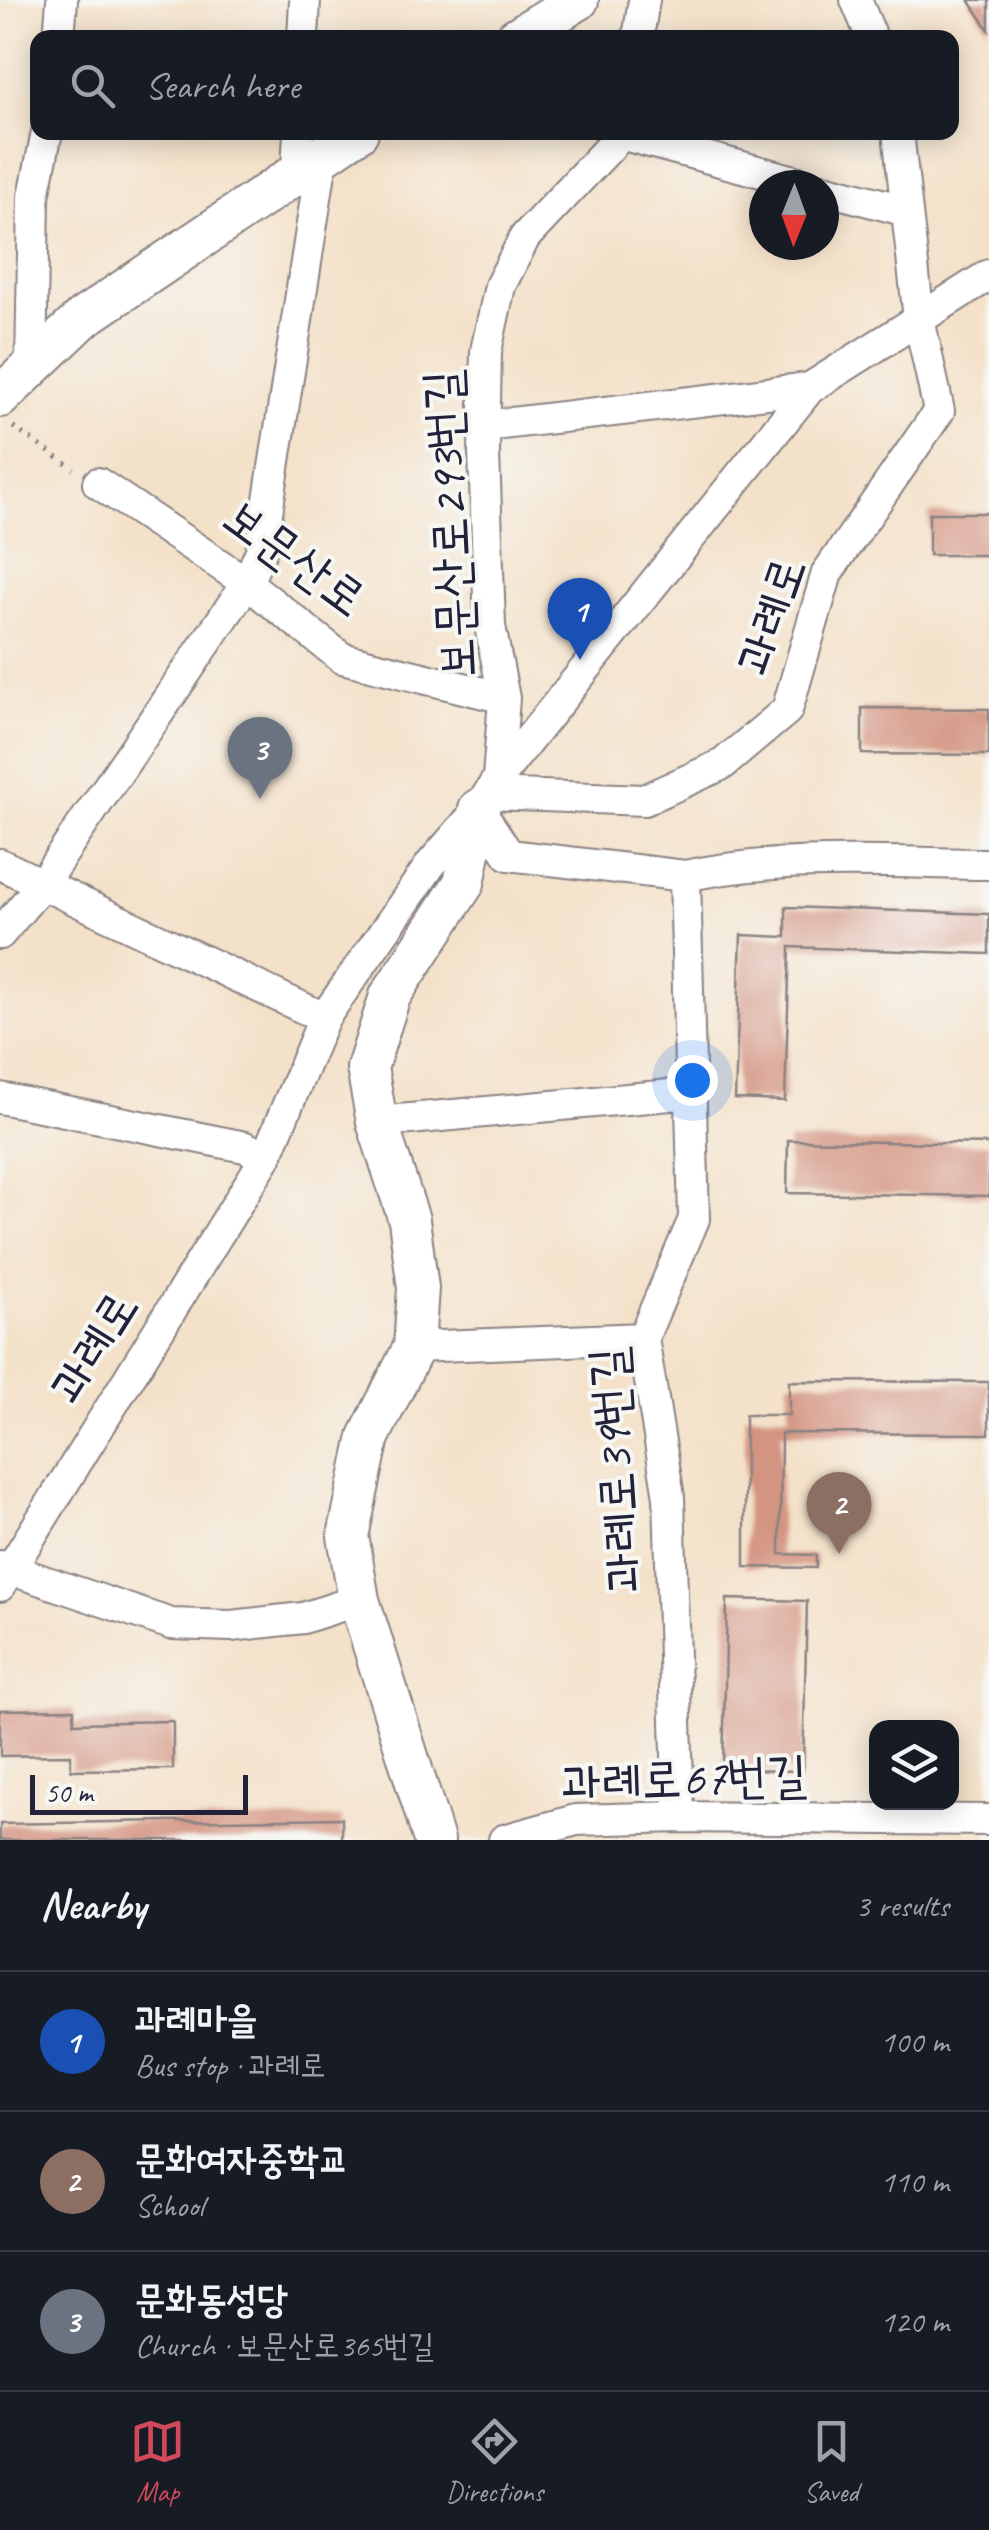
<!DOCTYPE html>
<html lang="en">
<head>
<meta charset="utf-8">
<style>
	:root { --surface:#171b24; --page:#242831; --text:#f1f3f6; --muted:#9ea1a6; --line:#363941; --accent:#d1495b }
	body { margin:0; font-family:Caveat,"Poor Story",sans-serif; background:var(--page); color:var(--text) }
	.controls { position:absolute; right:30px; bottom:30px; display:grid; overflow:hidden; border-radius:20px; box-shadow:0 5px 25px #0003 }
	.controls button { width:90px; height:90px; display:grid; place-items:center; padding:0; border:0; border-bottom:2px solid var(--line); background:var(--surface); color:var(--text); font:50px sans-serif }
	.compass { position:absolute; left:749px; top:170px; width:90px; height:90px; border-radius:50%; background:var(--surface); box-shadow:0 5px 25px #0003; rotate:181deg }
	.scale { position:absolute; left:30px; bottom:25px; width:218px; box-sizing:border-box; padding-left:10px; border:5px solid #22223b; border-top:0; font-size:28px; line-height:35px; white-space:nowrap; color:#22223b; -webkit-text-stroke:8px #f6f6f2; paint-order:stroke }
	.you { position:absolute; left:692px; top:1080px; width:35px; height:35px; margin:-25px; border:8px solid #fff; border-radius:50%; background:#1a73e8; box-shadow:0 0 0 15px #1a73e833 }
	.badge { display:grid; place-items:center; width:65px; height:65px; border-radius:50%; background:var(--accent); color:#fff; font-size:32px; font-weight:700 }
	.pin { position:absolute; translate:-50% -82px; filter:drop-shadow(0 2px 5px #0008) }
	.pin::after { content:''; position:absolute; top:52px; width:35px; height:30px; background:inherit; clip-path:polygon(0 0,100% 0,50% 100%) }
	.list { margin:0; padding:0; list-style:none }
	h2 { display:flex; justify-content:space-between; align-items:center; height:130px; margin:0; padding:0 40px; font-size:42px }
	h2 small { font-size:32px; font-weight:400; color:var(--muted) }
	.list li { display:grid; grid-template-columns:65px 1fr auto; gap:30px; align-items:center; box-sizing:border-box; height:140px; padding:0 40px; border-top:2px solid var(--line) }
	.list b { display:block; font-size:38px; white-space:nowrap }
	.list p { margin:0; font-size:32px; white-space:nowrap; color:var(--muted) }
	.list em { font-size:32px; font-style:normal; color:var(--muted) }
	.icon { flex:none; width:55px; height:55px; fill:none; stroke:currentColor; stroke-width:2; stroke-linecap:round; stroke-linejoin:round }
	.map { position:relative; flex:none; width:989px; height:1840px; overflow:hidden }
	.search { position:absolute; background:var(--surface); box-shadow:0 5px 25px #0003; left:30px; right:30px; top:30px; height:110px; display:flex; align-items:center; gap:25px; box-sizing:border-box; padding:0 35px; border-radius:20px; color:var(--muted); font-size:38px }
	.sheet { height:550px; background:var(--surface) }
	nav { display:flex; justify-content:space-around; align-items:center; box-sizing:border-box; height:140px; border-top:2px solid var(--line); background:var(--surface); font-size:28px; color:var(--muted) }
	nav a { display:grid; justify-items:center; gap:5px }
	nav .on { color:var(--accent) }
	.map>svg:first-child { display:block }
	.building { fill:#d49482 }
	.lines { fill:none; stroke-linecap:round; stroke-linejoin:round }
	.minor-casing { stroke:#8b8282; stroke-width:34 }
	.major-casing { stroke:#8b8282; stroke-width:44 }
	.path { stroke:#8b8282; stroke-width:5; stroke-dasharray:2.5 8; stroke-linecap:butt }
	.minor { stroke:#fff; stroke-width:30 }
	.major { stroke:#fff; stroke-width:40 }
	.labels { text-anchor:middle; stroke-width:8; stroke-linejoin:round; paint-order:stroke }
	.street-label { font-size:50px; fill:#22223b; stroke:#f6f6f2 }
</style>
</head>
<body>
<div class="map">
<svg width="989" height="1840" viewBox="0 0 989 1840">
	<rect width="100%" height="100%" fill="#f6f6f2"/>
	<filter id="ink" filterUnits="userSpaceOnUse"><feTurbulence type="fractalNoise" baseFrequency=".01" numOctaves="2"/><feDisplacementMap in="SourceGraphic" scale="20" xChannelSelector="R" yChannelSelector="G"/><feConvolveMatrix kernelMatrix="1 2 1 2 8 2 1 2 1" color-interpolation-filters="sRGB"/></filter>
	<filter id="wash" filterUnits="userSpaceOnUse"><feTurbulence type="fractalNoise" baseFrequency=".0048" numOctaves="4" result="noise"/><feDisplacementMap in="SourceGraphic" scale="40" xChannelSelector="R" yChannelSelector="G"/><feGaussianBlur stdDeviation="2.25" result="paint"/><feColorMatrix in="noise" values="0 0 0 0 0 0 0 0 0 0 0 0 0 0 0 0 0 1.4 0 .05"/><feComposite in="paint" operator="in"/></filter>
	<g filter="url(#wash)">
		<rect width="100%" height="100%" fill="#f4e1c9"/>
		<g id="blocks">
			<path class="building" d="M969,0H989V30Z
				M929,513H989V555H929Z
				M862,708L989,709V755L862,754Z
				M786,907L989,914V954L790,947L785,1101L735,1099L741,935L786,937Z
				M788,1140L989,1144V1196L787,1193Z
				M789,1381L989,1382V1434L781,1433L780,1554L816,1555V1568L745,1567V1415H789Z
				M727,1599L807,1601L803,1771L723,1770Z
				M74,1709V1723L173,1721V1769L71,1770V1755L0,1756V1710Z
				M342,1818V1840H0V1824Z"/>
		</g>
	</g>
	<g filter="url(#ink)">
		<use href="#blocks" fill-opacity="0" stroke="#8b8282" stroke-width="2.5"/>
		<g class="lines">
			<defs>
				<path id="minor" d="M856,0L872,38
					M59,38L62,0
					M303,38L305,0
					M638,38L644,0
					M624,135L809,185
					M297,170L299,132
					M824,189L907,211
					M31,368L34,196L47,132
					M485,426L810,388
					M98,483L247,583L342,658L504,698
					M498,778L504,698L490,626L484,453L486,351L500,286L525,237L624,132
					M489,794L644,800L723,764L787,710L827,573L939,411L919,319L898,132
					M479,809L509,855L685,876L694,1219L643,1338L669,1497L679,1817
					M0,864L324,1018
					M685,876C784,855 888,863 989,864
					M0,934L42,884L247,583L261,551L323,153
					M0,1098L245,1147L266,1157
					M377,1122L692,1093
					M414,1347L643,1338
					M0,1566L171,1624L231,1626L303,1618L359,1600
					M0,1586L266,1157L324,1018L431,864L479,809L498,778L810,388L989,275
					M504,1840L576,1820L679,1817L989,1820"/>
				<path id="major" d="M516,38L578,0
					M0,397L83,318L358,132
					M434,1840L359,1600L348,1536L369,1437L414,1347L418,1288L409,1220L377,1122L367,1068L390,996L464,883L479,809"/>
			</defs>
			<use href="#minor" class="minor-casing"/>
			<use href="#major" class="major-casing"/>
			<path class="path" d="M13,427L74,469"/>
			<use href="#minor" class="minor"/>
			<use href="#major" class="major"/>
		</g>
	</g>
	<g class="labels">
		<g class="street-label">
			<text transform="translate(448 524) rotate(-93)" y="18">보문산로293번길</text>
			<text transform="translate(296 556) rotate(36)" y="18">보문산로</text>
			<text transform="translate(769 615) rotate(-71)" y="18">과례로</text>
			<text transform="translate(92 1346) rotate(-58)" y="18">과례로</text>
			<text transform="translate(614 1470) rotate(-94)" y="18">과례로39번길</text>
			<text transform="translate(684 1777) rotate(-2)" y="18">과례로67번길</text>
		</g>
	</g>
</svg>
<div class="controls">
<button><svg class="icon" aria-label="layers" viewBox="0 0 24 24"><path d="M12 4l9 5-9 5-9-5zM3 14l9 5 9-5"/></svg></button>
</div>
<svg class="compass" viewBox="-18 -18 36 36"><path d="M0-13l5 13h-10z" fill="#e53935"/><path d="M0 13l5-13h-10z" fill="#9ea1a6"/></svg>
<div class="scale">50 m</div>
<div class="you"></div>
<div class="pin badge" style="left:580px;top:660px;background:#1a4fb4">1</div>
<div class="pin badge" style="left:839px;top:1554px;background:#8d6e63">2</div>
<div class="pin badge" style="left:260px;top:799px;background:#6b7280">3</div>
<div class="search"><svg class="icon" aria-label="search" viewBox="0 0 24 24"><circle cx="10" cy="10" r="6"/><path d="M15 15l6 6"/></svg>Search here</div>
</div>
<section class="sheet">
<h2>Nearby<small>3 results</small></h2>
<ul class="list">
<li><span class="badge" style="background:#1a4fb4">1</span><div><b>과례마을</b><p>Bus stop · 과례로</p></div><em>100 m</em></li>
<li><span class="badge" style="background:#8d6e63">2</span><div><b>문화여자중학교</b><p>School</p></div><em>110 m</em></li>
<li><span class="badge" style="background:#6b7280">3</span><div><b>문화동성당</b><p>Church · 보문산로365번길</p></div><em>120 m</em></li>
</ul>
</section>
<nav>
<a class="on"><svg class="icon" aria-label="map" viewBox="0 0 24 24"><path d="M3 6l6-2 6 2 6-2v14l-6 2-6-2-6 2zM9 4v14M15 6v14"/></svg>Map</a>
<a><svg class="icon" aria-label="directions" viewBox="0 0 24 24"><path d="M12 3l9 9-9 9-9-9zM9 14v-3h6M13 9l2 2-2 2"/></svg>Directions</a>
<a><svg class="icon" aria-label="saved" viewBox="0 0 24 24"><path d="M7 4h10v16l-5-4-5 4z"/></svg>Saved</a>
</nav>
</body>
</html>
